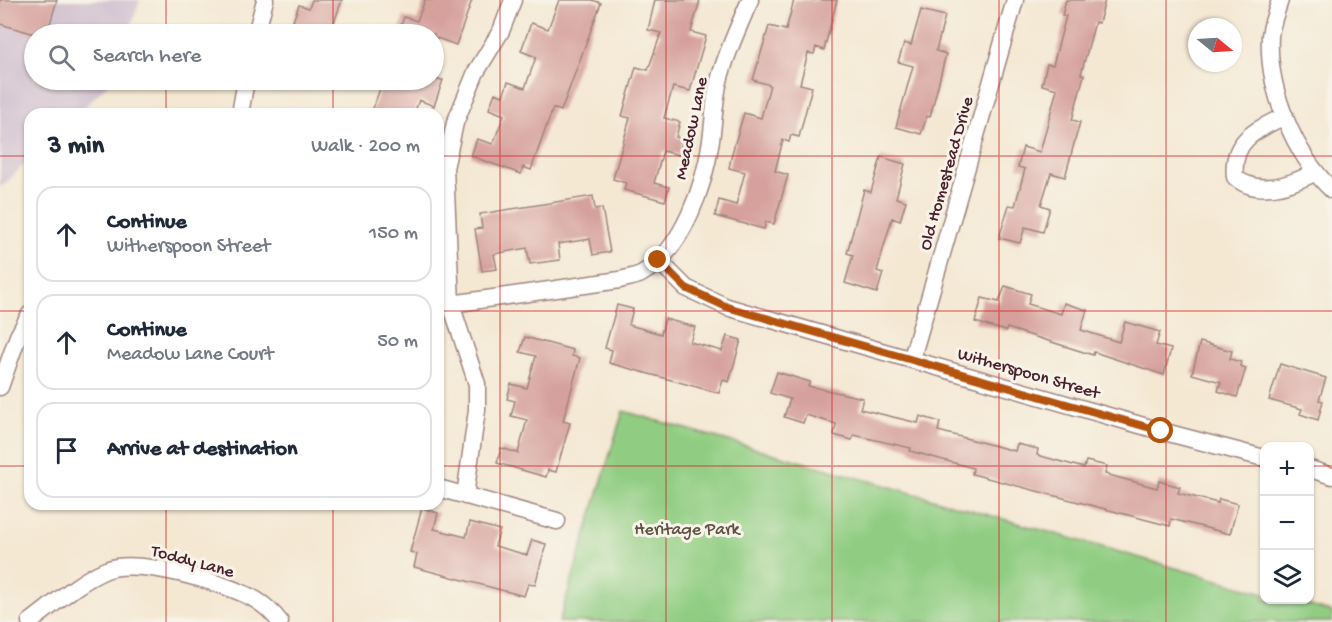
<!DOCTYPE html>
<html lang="en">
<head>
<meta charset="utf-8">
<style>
	:root { --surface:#fff; --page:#f2f2f3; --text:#1f2937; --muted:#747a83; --line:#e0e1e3 }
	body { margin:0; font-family:"Gochi Hand",sans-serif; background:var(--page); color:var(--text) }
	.controls { position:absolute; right:18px; bottom:18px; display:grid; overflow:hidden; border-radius:12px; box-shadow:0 2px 4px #0004 }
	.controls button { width:54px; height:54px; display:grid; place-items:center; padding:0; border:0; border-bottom:2px solid var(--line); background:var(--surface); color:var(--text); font:30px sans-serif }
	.compass { position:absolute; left:1188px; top:18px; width:54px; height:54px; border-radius:50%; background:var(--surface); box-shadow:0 2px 4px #0004; rotate:108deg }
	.stop { position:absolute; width:18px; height:18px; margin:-14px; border:4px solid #b45309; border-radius:50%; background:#fff }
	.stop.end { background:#b45309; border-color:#fff; box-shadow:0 2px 6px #0008 }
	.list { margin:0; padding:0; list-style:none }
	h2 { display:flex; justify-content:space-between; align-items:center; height:78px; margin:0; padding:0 24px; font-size:26px }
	h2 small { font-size:20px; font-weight:400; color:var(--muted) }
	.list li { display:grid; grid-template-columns:39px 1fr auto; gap:18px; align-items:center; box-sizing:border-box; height:96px; margin:0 12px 12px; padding:0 12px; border:2px solid var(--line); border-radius:18px }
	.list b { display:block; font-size:22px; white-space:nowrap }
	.list p { margin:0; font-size:20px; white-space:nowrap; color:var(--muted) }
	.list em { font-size:20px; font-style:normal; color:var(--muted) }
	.icon { flex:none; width:33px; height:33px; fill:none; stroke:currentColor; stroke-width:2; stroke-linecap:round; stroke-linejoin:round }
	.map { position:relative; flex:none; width:1332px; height:622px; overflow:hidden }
	.search { position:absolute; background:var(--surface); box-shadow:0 2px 4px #0004; left:24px; top:24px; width:420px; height:66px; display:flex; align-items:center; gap:15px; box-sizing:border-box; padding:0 21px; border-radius:33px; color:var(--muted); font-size:22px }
	.panel { position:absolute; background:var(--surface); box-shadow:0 2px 4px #0004; left:24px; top:108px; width:420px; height:402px; border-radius:18px }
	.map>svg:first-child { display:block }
	.industrial { fill:#cfbdce }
	.green { fill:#90cd82; stroke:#6d7656; stroke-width:1.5 }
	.building { fill:#d6a09c }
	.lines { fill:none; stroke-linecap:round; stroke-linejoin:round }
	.minor-casing { stroke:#9f847f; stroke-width:19 }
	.minor { stroke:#fff; stroke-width:16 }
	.route { stroke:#b45309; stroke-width:8 }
	.grid { fill:none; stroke:#d62828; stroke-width:1.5; stroke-opacity:0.55 }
	.labels { text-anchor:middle; stroke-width:6; stroke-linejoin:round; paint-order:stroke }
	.street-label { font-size:18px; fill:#4a1f2b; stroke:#f7f3e8 }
	.park-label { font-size:18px; fill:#5f5345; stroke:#f7f3e8 }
</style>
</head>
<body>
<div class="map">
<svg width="1332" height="622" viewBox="0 0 1332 622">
	<rect width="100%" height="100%" fill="#f7f3e8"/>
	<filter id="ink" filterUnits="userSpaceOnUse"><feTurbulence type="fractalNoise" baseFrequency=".0167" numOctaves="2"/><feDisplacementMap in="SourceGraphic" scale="12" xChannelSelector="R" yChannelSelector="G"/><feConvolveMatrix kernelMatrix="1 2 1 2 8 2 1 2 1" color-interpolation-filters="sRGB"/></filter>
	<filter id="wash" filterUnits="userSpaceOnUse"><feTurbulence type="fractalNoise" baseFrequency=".008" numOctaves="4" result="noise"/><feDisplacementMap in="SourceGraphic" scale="24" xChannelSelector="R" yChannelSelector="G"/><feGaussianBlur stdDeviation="1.35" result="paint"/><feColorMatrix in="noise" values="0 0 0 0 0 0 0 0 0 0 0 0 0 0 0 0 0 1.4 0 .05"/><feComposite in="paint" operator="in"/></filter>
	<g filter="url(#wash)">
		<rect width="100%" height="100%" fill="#f4e8d3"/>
		<path class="industrial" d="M0,0H140L128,34H34V80H112L77,114H30V159L0,188Z"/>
		<path class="green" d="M623,411L1264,593V600H1288L1332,612V622H559Z"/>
		<g id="blocks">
			<path class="building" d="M0,0H57L47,34H35L0,24Z
				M312,0H342L330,34L293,21L299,5L309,8Z
				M425,0H472L456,45L434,37V34H398L404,17L417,21Z
				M559,0H592L601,3L561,111L553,108L531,170L523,167L521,174L471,156L477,139L493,144L504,115L489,109L495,93L503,96L508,82L525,88L536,57L521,51L531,23L548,29Z
				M655,0H700L691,32L706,36L690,91L673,87L664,118L680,122L676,137L683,139L679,155L663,151L654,183L669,187L665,201L624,190L626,183L613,179L630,118L622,116L636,67L648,70L661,33L648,30Z
				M794,0H837L824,50L816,47L814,54L808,53L800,84L812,87L799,137L791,135L789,142L783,140L775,171L788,175L774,224L766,222L764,229L715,216L719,200L736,205L745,172L729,168L732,153L744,113L761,118L770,85L753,80L769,26L786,30Z
				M1066,0H1105L1099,23L1095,22L1081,74L1084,75L1072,120L1080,122L1065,177L1051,173L1041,205L1050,208L1043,232L1025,227L1020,243L999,238L1009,205L1015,206L1025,169L1018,167L1023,147L1040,152L1057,89L1042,85L1047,64L1053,65L1066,16L1062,15Z
				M921,10L945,16L936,51L946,54L930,117L927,116L921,134L896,127L913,66L898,62L904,43L911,45Z
				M383,80H443L434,106L419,100L414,114H371Z
				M881,157L905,164L896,198L906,201L900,221L892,218L877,271L883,273L877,293L845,283L853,255L847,253L864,190L871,192Z
				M593,196L595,209L602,208L610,252L593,255L590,239L558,244L560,260L530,264L527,248L494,254L497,269L482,271L475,229L482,228L480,214Z
				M1005,286L1031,294L1028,304L1061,314L1064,303L1087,310L1081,330L1119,342L1125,322L1160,332L1156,345L1171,349L1164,375L1094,352L1093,355L1007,328L1006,331L975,322L982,298L999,302Z
				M617,305L633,309L629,325L661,334L665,319L695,327L690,342L722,351L727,336L741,340L729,382L723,380L719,393L609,363L612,350L605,348Z
				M525,337L573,350L572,356L580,358L563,421L570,423L556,472L548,470L546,477L497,463L501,448L518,453L527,420L511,416L515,401L507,399L511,384L527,388L536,356L520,352Z
				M1200,342L1232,351L1230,359L1241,362L1240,366L1246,368L1237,397L1218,391L1221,382L1192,374Z
				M1280,364L1326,378L1319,400L1323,401L1318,420L1300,414L1302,409L1269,400Z
				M777,372L810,382L808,386L863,398L860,409L918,423L920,416L940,422L938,431L1015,451L1017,444L1038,449L1037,455L1084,468L1086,461L1107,466L1105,474L1157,488L1159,481L1180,487L1178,493L1218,503L1219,499L1238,504L1230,534L1171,519L1170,526L972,474L973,468L910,451L911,448L854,435L852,440L834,435L836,424L806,415L803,423L784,417L790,399L770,393Z
				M422,508L438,513L434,529L466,537L470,522L500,530L495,546L527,555L532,540L546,544L535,585L528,584L524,596L414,567L417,554L410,552Z"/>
		</g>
	</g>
	<g filter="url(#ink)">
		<use href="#blocks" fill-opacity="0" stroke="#9f847f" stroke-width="1.5"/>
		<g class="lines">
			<defs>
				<path id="minor" d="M1280,0C1277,11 1271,24 1270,36C1267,89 1294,154 1332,190
					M256,34L265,0
					M240,114L246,80
					M1285,116C1256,130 1231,140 1235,177C1257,197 1290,185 1314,173
					M658,260L686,288L727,307L1161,431L1264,458
					M451,304L620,280C626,278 635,277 641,274C683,251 705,184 711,140C714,120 714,101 719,81C726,53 739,26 750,0
					M912,358L1015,0
					M0,387L18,336L30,314
					M1310,469L1332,476
					M438,488L557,521
					M465,496L477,410V384L451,304L445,168L455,123L476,72L501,31L513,0
					M30,622C53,605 79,581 106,570C137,557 227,583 256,600C266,606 273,613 280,622"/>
			</defs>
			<use href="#minor" class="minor-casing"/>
			<use href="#minor" class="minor"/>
		</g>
	</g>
	<g class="lines" filter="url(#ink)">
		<path class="route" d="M658,260L686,288L727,307L1161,431"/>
	</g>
	<path class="grid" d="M166,0V34M333,0V34M500,0V622M666,0V622M832,0V622M999,0V622M1166,0V622M166,80V114M333,80V114M0,156H30M438,156H1332M0,311H30M438,311H1332M0,466H30M438,466H1264M1310,466H1332M166,504V622M333,504V622"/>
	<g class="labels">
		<g class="street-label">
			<text transform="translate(690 128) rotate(-78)" y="6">Meadow Lane</text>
			<text transform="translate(945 173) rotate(-74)" y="6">Old Homestead Drive</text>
			<text transform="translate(1029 372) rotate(16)" y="6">Witherspoon Street</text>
			<text transform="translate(193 560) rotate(15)" y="6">Toddy Lane</text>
		</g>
		<g class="park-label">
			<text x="687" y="534">Heritage Park</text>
		</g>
	</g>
</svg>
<div class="controls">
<button>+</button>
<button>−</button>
<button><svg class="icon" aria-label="layers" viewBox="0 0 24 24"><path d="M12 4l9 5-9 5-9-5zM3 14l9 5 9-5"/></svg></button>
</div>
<svg class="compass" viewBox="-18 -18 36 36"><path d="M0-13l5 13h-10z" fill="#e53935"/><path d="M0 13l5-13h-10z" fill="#747a83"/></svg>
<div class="stop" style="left:1161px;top:431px"></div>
<div class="stop end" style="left:658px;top:260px"></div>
<div class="search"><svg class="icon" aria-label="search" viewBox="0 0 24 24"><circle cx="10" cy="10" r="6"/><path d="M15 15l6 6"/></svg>Search here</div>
<section class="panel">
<h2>3 min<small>Walk · 200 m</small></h2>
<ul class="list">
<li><svg class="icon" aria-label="ahead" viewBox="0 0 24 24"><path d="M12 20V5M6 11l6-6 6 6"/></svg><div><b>Continue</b><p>Witherspoon Street</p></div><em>150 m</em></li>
<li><svg class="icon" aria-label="ahead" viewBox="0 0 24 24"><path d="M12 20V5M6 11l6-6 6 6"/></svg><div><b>Continue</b><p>Meadow Lane Court</p></div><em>50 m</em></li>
<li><svg class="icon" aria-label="arrive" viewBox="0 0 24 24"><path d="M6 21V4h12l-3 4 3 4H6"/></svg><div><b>Arrive at destination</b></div></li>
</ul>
</section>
</div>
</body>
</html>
